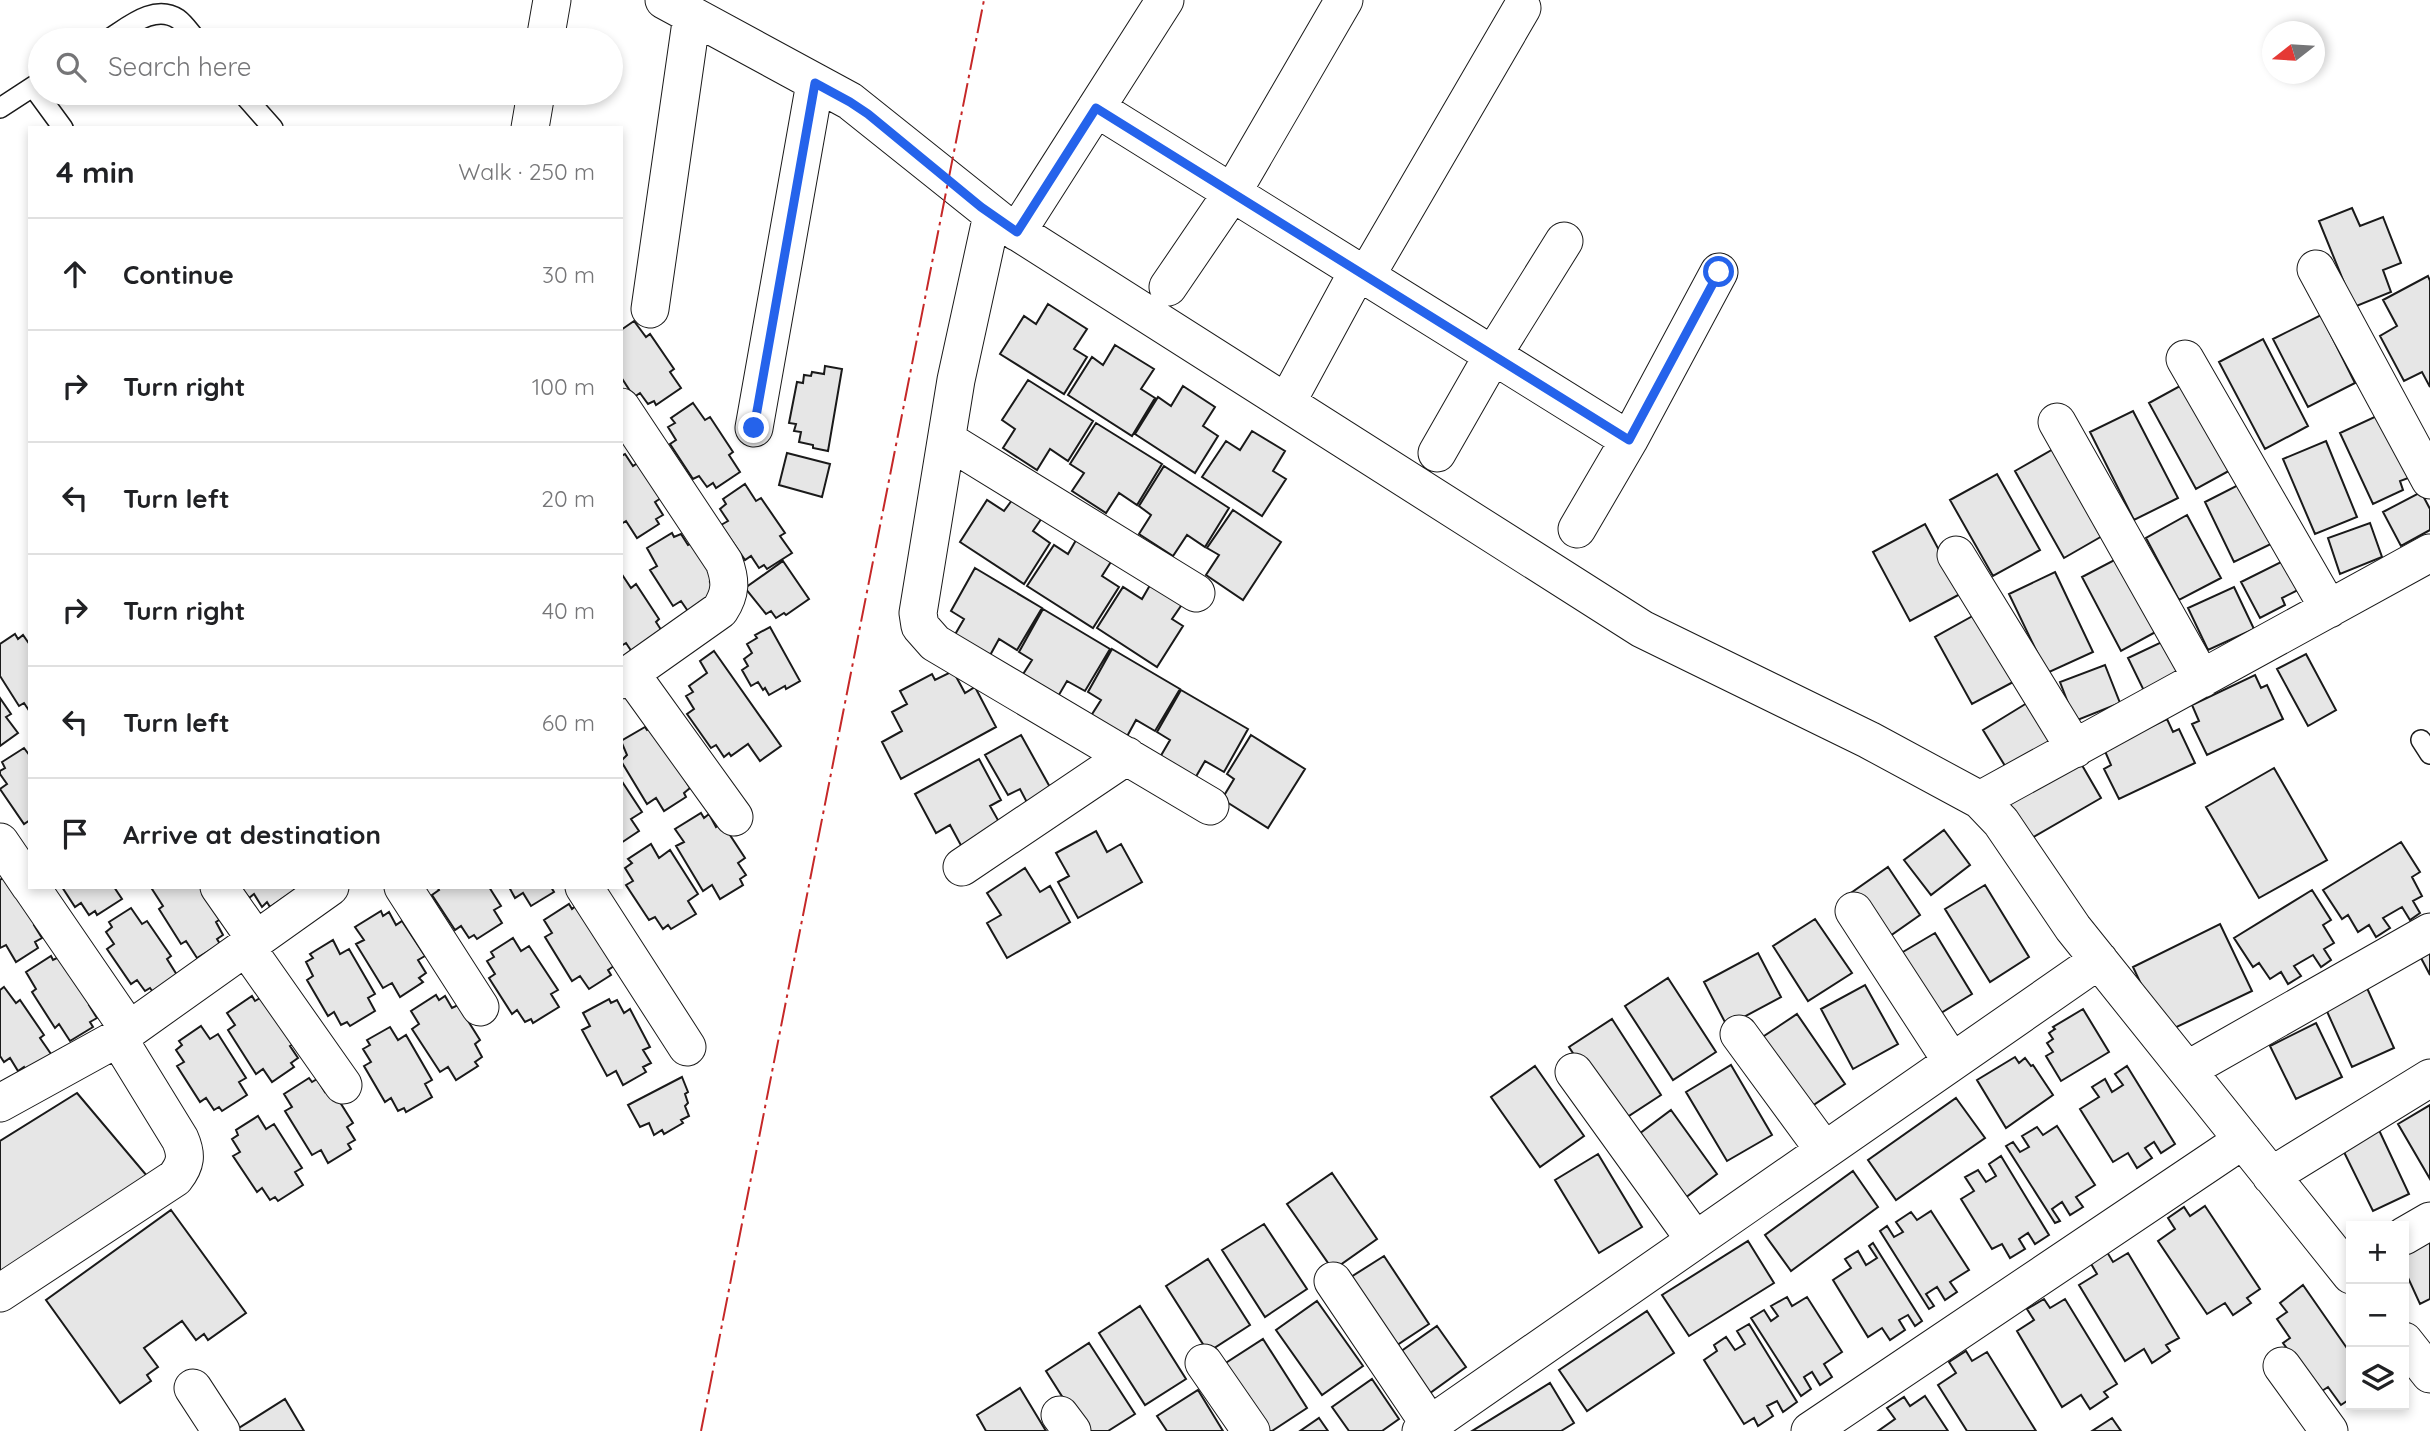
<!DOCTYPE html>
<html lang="en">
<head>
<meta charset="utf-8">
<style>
	:root { --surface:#fff; --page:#f6f6f6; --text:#202124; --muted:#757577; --line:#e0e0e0 }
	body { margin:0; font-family:Quicksand,sans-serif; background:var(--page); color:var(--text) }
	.controls { position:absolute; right:21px; bottom:21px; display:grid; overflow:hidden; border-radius:0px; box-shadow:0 4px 10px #0003 }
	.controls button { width:63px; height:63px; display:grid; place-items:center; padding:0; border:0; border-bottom:2px solid var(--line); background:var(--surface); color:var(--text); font:35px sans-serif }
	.compass { position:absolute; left:2262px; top:21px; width:63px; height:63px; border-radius:50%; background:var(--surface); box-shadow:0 4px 10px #0003; rotate:253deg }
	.stop { position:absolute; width:21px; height:21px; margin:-16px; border:5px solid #2563eb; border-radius:50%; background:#fff }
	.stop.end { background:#2563eb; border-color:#fff; box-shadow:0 2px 7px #0008 }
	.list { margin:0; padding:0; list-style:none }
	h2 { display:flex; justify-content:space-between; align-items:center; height:91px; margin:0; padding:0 28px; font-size:30px }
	h2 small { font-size:23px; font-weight:400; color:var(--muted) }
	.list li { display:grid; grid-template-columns:46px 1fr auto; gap:21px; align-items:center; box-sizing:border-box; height:112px; padding:0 28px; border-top:2px solid var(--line) }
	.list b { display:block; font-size:26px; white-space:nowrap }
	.list em { font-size:23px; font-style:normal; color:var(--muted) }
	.icon { flex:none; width:38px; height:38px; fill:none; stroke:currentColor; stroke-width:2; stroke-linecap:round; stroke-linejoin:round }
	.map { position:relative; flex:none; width:2430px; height:1431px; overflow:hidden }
	.search { position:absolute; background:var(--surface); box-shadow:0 4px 10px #0003; left:28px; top:28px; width:595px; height:77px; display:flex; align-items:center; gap:18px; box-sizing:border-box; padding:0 24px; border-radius:38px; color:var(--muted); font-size:26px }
	.panel { position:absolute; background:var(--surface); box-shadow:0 4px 10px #0003; left:28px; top:126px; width:595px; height:763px; border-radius:0px }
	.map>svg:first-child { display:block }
	.building { fill:#e6e6e6; stroke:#1a1a1a; stroke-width:2 }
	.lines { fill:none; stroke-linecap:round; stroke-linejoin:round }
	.service-casing { stroke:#1a1a1a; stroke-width:22 }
	.minor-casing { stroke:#1a1a1a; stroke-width:39 }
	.service { stroke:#fff; stroke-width:19 }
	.minor { stroke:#fff; stroke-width:37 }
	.power { stroke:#c62828; stroke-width:2; stroke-dasharray:24 5 3.5 5; stroke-linecap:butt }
	.route { stroke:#2563eb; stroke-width:9 }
</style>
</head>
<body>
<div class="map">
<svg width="2430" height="1431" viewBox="0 0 2430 1431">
	<rect width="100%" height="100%" fill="#fff"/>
	<path class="building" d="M2352,208L2360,226L2383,217L2401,263L2383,270L2391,292L2354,307L2319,221Z
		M2428,276L2430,281V387L2422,372L2404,381L2380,336L2397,326L2383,300Z
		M1048,304L1087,329L1074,349L1087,357L1064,394L1000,354L1024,316L1036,324Z
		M2321,315L2355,383L2308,407L2273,339Z
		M634,321L646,337L650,334L674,369L670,372L681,388L656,405L654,401L648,404L640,393L634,397L621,377V330Z
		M2263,339L2308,426L2265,449L2219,362Z
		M1115,345L1154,369L1141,389L1155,398L1132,436L1068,395L1092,357L1103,365Z
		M825,366L842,369L828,451L813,448V445L799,442L801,432L794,431L796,424L789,423L797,382L803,383L804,375L811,376L812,372L824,374Z
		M1028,380L1093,421L1068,461L1050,449L1037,470L1003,448L1015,429L1002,420Z
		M2189,381L2236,467L2196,489L2149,403Z
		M1183,386L1215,407L1203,426L1218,436L1195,473L1135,434L1158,397L1171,406Z
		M693,403L705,420L710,417L733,452L729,455L740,472L716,488L713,483L707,487L699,476L693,479L670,444L676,440L668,427L675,423L671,418Z
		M2133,411L2178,498L2134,520L2090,432Z
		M2381,414L2411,477L2400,481L2403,490L2373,504L2340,433Z
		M1096,423L1162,464L1137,505L1119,493L1106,513L1072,491L1084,473L1070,464Z
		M1252,431L1285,451L1273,471L1286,479L1262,516L1202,477L1226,441L1240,450Z
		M2326,441L2357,517L2315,534L2283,459Z
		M2055,448L2104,535L2064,558L2015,471Z
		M787,453L830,464L822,497L779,485Z
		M625,454L633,466L639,462L661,498L655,502L663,515L656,519L659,524L637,538L626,521L621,524V456Z
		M1164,466L1229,508L1205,547L1187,535L1173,556L1139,534L1151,515L1139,506Z
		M1997,474L2040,550L1993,576L1950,500Z
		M2246,481L2275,542L2234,562L2205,502Z
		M745,484L756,501L761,498L785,533L780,536L792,553L767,569L764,565L759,568L751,556L745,560L721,525L728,521L720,509L726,504L723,499Z
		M2421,492L2430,509V530L2401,546L2383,512Z
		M1015,496L1044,515L1033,531L1050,543L1024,584L960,542L987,500L1004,511Z
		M1233,510L1281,542L1243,600L1206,575L1219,555L1207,548Z
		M2187,515L2221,578L2179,600L2146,538Z
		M2370,523L2382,557L2340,574L2328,538Z
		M1925,524L1962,593L1910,621L1873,552Z
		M672,533L674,537L681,534L688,545L694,542L716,578L710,582L718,594L692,617L681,601L673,606L650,570L657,566L647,548Z
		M1079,535L1114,557L1102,576L1119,587L1093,628L1027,586L1054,545L1068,554Z
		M2122,556L2161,629L2121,651L2082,577Z
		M2285,560L2300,589L2282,598L2285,605L2260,618L2241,582Z
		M783,561L809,599L786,615L784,613L776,618L771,611L766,614L745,588Z
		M975,568L1042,608L1017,650L999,639L988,659L953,638L964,619L951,611Z
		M2055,572L2093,652L2047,673L2009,594Z
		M621,573L631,588L636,584L659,619L656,622L667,639L634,655L626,643L621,646Z
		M1153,580L1185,600L1172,619L1183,626L1157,667L1097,628L1123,587L1142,599Z
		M2234,587L2254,629L2208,650L2188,608Z
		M1043,609L1110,649L1085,691L1067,681L1056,700L1020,679L1032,660L1019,652Z
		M1978,613L2015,681L1972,704L1935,637Z
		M770,627L800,681L786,689L785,686L769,695L765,688L763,690L758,682L751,686L742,670L748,666L744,659L752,653L747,644L757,638L755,635Z
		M15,634L18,639L23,635L30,645V712L24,703L19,706L0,676V644Z
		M2166,640L2185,679L2147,697L2128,658Z
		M1112,649L1180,689L1155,731L1136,720L1125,740L1089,719L1101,700L1088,692Z
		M714,651L781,746L760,761L748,744L731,756L729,753L724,757L716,745L711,748L687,714L694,709L686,696L693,692L689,686L707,673L700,661Z
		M2306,654L2336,710L2308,726L2277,669Z
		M2105,665L2120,703L2075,721L2060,682Z
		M953,671L965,693L975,687L996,727L901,779L882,742L902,731L892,712L907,704L900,691L932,674L935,680Z
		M2255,675L2261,688L2267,685L2283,719L2207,755L2192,724L2199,721L2192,705Z
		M1181,690L1248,729L1224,772L1205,761L1194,780L1159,759L1170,740L1157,732Z
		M0,698L11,714L6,717L18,733L0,746Z
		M2027,703L2054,746L2010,774L1983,730Z
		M2167,719L2173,732L2179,729L2195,763L2119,799L2104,769L2111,765L2104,749Z
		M645,727L647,730L653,727L690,788L684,793L686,797L664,811L656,798L647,804L621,761L627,755L621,741Z
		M1021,735L1056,798L1032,812L1020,789L1008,795L985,755Z
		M1251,735L1305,769L1268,828L1222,799L1234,779L1227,774Z
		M24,748L30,756V820L24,824L0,789L7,784L0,774V771L5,768L2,762Z
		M979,759L1001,800L990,806L1003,829L964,851L950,825L936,833L915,794Z
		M2079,760L2101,798L2030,839L2008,801Z
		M2274,768L2327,860L2259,898L2206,807Z
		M621,780L642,812L631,819L639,831L621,843Z
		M701,813L704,818L709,814L716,827L722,823L745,858L738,863L746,875L740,879L743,885L720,899L712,885L703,891L676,846L684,842L675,829Z
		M1944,830L1970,865L1931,895L1904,860Z
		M1096,831L1107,852L1121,844L1142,882L1078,918L1058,882L1069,876L1056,853Z
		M2401,842L2420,872L2412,877L2422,896L2413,901L2420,913L2410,920L2402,907L2383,918L2390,928L2376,937L2369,925L2358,932L2348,915L2342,919L2323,890Z
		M651,844L659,858L670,850L698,894L688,901L696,914L671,929L668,925L663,929L655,917L649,920L626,885L633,881L625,868L632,863L628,859Z
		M1888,867L1920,915L1880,943L1848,895Z
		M1025,868L1040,892L1050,886L1070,922L1007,958L987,923L1001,915L987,893Z
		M4,877L41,921L34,925L42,938L35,942L38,948L16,962L6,945L0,948V880Z
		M1985,885L2029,957L1990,982L1945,909Z
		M62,887H114L122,899L97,915L95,911L89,915L81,903L75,907Z
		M155,887H202L222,918L216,922L223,935L217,939L220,944L197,958L186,941L181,944L159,909L163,906L152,889Z
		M241,887H293L295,890L270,907L267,902L262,907L254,894L249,898Z
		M437,887H489L501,906L494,910L502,923L477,939L474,935L469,938L461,926L455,930L432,895L439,890Z
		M509,887H551L554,892L531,906L523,893L515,898Z
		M2312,890L2331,920L2323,925L2334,943L2324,949L2331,960L2321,967L2313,955L2294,966L2301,976L2288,984L2281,972L2270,979L2259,963L2253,967L2234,938Z
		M569,904L572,909L577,905L614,966L608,970L611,975L589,989L580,976L572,981L545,937L552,933L544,920Z
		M131,908L142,924L147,921L171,956L167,959L177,975L153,992L150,988L145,991L137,980L131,984L107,949L114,944L106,932L112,927L109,922Z
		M381,911L383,916L389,912L396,925L402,921L425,956L418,960L426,973L419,978L423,982L400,997L392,983L383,988L356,944L364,940L355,927Z
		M1815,919L1852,973L1808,1001L1773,946Z
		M2220,924L2252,991L2164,1033L2133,967Z
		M1935,933L1972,994L1928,1021L1891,959Z
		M513,938L521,951L529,946L558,990L551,994L559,1007L533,1023L531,1019L525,1022L517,1010L512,1014L489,978L495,974L487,961L494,957L491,952Z
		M333,940L340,954L349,949L375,994L368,998L375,1011L350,1026L347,1022L341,1025L334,1012L328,1016L307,980L313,976L306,962L313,958L310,954Z
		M2430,950V975L2420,956Z
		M1758,953L1781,997L1727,1026L1704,982Z
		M51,956L53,960L59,957L95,1001L89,1005L97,1018L90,1022L93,1027L70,1041L59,1024L55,1028L32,992L36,989L26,972Z
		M1668,978L1716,1052L1673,1080L1625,1006Z
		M1865,985L1898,1044L1853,1069L1821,1009Z
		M4,987L16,1003L20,1000L44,1035L40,1038L51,1054L26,1071L24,1067L18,1071L10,1058L4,1062L0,1056V990Z
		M2367,988L2394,1048L2352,1067L2325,1007Z
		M436,995L439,1000L445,996L452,1008L458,1005L480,1040L475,1044L482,1057L475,1062L478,1066L456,1080L448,1067L440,1072L412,1029L419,1024L411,1011Z
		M252,996L255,1001L260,998L297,1042L290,1046L298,1058L291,1063L294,1067L272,1082L263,1069L256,1074L228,1030L235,1025L227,1013Z
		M609,999L611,1003L617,1000L624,1013L630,1009L650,1047L643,1050L651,1063L643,1067L646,1072L623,1085L616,1071L607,1076L582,1030L590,1026L583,1013Z
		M2083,1009L2109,1052L2061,1081L2046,1056L2053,1052L2047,1043L2053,1039L2049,1033L2055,1029L2053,1027Z
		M1797,1014L1845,1084L1800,1114L1752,1044Z
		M1612,1019L1661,1095L1618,1123L1569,1047Z
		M2316,1023L2342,1077L2296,1099L2270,1046Z
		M201,1026L210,1039L218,1034L246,1078L239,1082L247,1095L222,1111L219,1107L214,1110L206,1098L200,1102L177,1066L184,1062L176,1050L182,1045L179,1041Z
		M390,1027L398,1040L406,1035L432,1080L425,1084L432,1097L406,1112L404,1108L398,1111L391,1098L385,1102L364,1066L371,1062L363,1049L370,1045L367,1040Z
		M2015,1057L2019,1063L2025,1058L2031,1066L2033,1065L2053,1095L2006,1128L1977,1080Z
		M1731,1065L1772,1135L1727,1161L1686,1092Z
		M1535,1066L1584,1136L1540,1167L1491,1097Z
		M2127,1066L2175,1144L2161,1153L2154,1142L2145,1148L2152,1158L2137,1168L2128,1153L2113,1162L2080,1109L2099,1097L2092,1087L2105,1079L2112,1092L2123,1085L2115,1074Z
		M682,1077L688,1092L685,1094L688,1103L685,1106L689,1116L681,1120L683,1123L664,1134L662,1130L654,1135L649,1123L640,1127L628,1105Z
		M309,1078L312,1082L317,1079L325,1092L331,1088L353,1123L347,1127L355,1140L348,1144L351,1149L328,1163L321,1150L312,1155L285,1111L292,1107L284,1094Z
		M77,1093L153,1183L0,1275V1141Z
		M1956,1098L1985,1138L1896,1200L1868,1160Z
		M2430,1105V1179L2398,1124Z
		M1671,1110L1717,1174L1677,1204L1631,1140Z
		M258,1116L266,1129L274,1124L302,1168L295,1172L303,1185L278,1201L275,1197L270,1200L262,1188L257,1192L233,1156L240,1152L232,1139L238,1135L236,1130Z
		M2057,1126L2095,1185L2076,1197L2083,1207L2070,1215L2062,1202L2052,1209L2060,1221L2055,1223L2006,1146L2013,1142L2020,1152L2029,1147L2022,1136L2037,1127L2043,1135Z
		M2378,1128L2409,1194L2373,1211L2341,1146Z
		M1598,1154L1642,1227L1599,1253L1555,1180Z
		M2001,1156L2049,1235L2035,1244L2028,1233L2019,1239L2025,1249L2010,1258L2002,1244L1992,1249L1961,1199L1974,1191L1965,1177L1978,1170L1986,1182L1996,1176L1989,1164Z
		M1853,1171L1878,1207L1791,1271L1765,1235Z
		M1332,1173L1377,1239L1333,1270L1287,1204Z
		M2205,1206L2260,1289L2247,1298L2251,1303L2233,1315L2225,1303L2207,1314L2158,1241L2175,1229L2168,1218L2184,1207L2190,1216Z
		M171,1210L246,1313L208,1340L204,1334L196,1340L182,1321L144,1348L158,1367L147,1375L151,1381L120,1403L46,1300Z
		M1931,1211L1969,1270L1950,1282L1957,1292L1945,1300L1937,1287L1926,1294L1934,1306L1929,1309L1880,1231L1887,1226L1894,1237L1903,1232L1896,1222L1911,1212L1917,1220Z
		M1264,1224L1307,1289L1265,1317L1222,1250Z
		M2430,1228V1299L2420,1304L2404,1269V1241Z
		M1748,1241L1774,1283L1689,1336L1662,1295Z
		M1873,1243L1922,1321L1915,1326L1908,1315L1899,1320L1905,1330L1890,1340L1882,1328L1868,1337L1833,1280L1851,1268L1845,1259L1858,1251L1866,1265L1877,1258L1869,1246Z
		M2107,1252L2113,1262L2128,1253L2179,1338L2166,1345L2170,1351L2152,1363L2144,1349L2125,1361L2079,1285L2097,1274L2090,1262Z
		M1384,1256L1429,1324L1388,1351L1343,1282Z
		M1208,1259L1250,1325L1208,1352L1166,1286Z
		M2303,1285L2351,1354V1401L2350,1399L2341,1405L2328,1387L2319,1393L2283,1343L2290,1338L2277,1319L2287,1312L2280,1303Z
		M1787,1297L1792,1306L1807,1297L1842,1352L1824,1364L1832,1377L1820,1385L1812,1372L1804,1377L1811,1389L1801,1396L1751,1318L1764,1310L1771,1321L1778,1316L1771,1306Z
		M2044,1299L2050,1308L2065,1299L2117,1384L2104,1392L2108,1397L2090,1409L2081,1395L2062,1407L2017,1331L2034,1320L2027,1309Z
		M1317,1301L1363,1366L1322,1395L1276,1330Z
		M1140,1306L1186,1379L1145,1405L1099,1333Z
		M1647,1311L1674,1353L1587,1411L1559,1370Z
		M1749,1324L1797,1402L1783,1412L1777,1401L1767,1406L1773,1416L1758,1426L1754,1418L1744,1424L1704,1360L1717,1351L1714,1345L1726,1337L1735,1350L1745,1344L1737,1331Z
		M1437,1326L1466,1367L1419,1401L1390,1359Z
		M1263,1339L1307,1408L1272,1431H1263L1221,1366Z
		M1089,1343L1135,1414L1108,1431H1084L1046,1371Z
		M1966,1351L1972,1361L1987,1352L2036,1431H1967L1938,1385L1956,1373L1949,1362Z
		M1372,1379L1399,1419L1382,1431H1349L1332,1407Z
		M1550,1383L1574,1423L1561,1431H1472Z
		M1020,1388L1046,1431H986L977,1415Z
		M1198,1390L1223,1431H1167L1157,1416Z
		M1925,1396L1948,1431H1878L1895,1419L1887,1408L1904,1397L1910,1406Z
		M285,1399L304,1431H234Z
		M1319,1418L1328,1431H1300Z
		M2112,1418L2121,1431H2092Z"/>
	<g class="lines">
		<defs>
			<path id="service" d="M107,40C127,28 154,3 178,19C185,24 191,34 197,40
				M33,87L63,128
				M242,93L273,128
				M0,108L40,82
				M2421,740L2430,754"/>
			<path id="minor" d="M664,0L850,101L999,220L1642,629L1869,740L1980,800L2001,822L2073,928L2351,1275
				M545,40L552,0
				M1096,108L1629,440
				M530,128L536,93
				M992,215L956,380L918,613L920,626L935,643L1210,806
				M1017,232L1165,0
				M2316,269L2430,480
				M1366,276L1522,8
				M1168,287L1232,193L1344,0
				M650,309L692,15
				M2185,359L2329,609
				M1287,402L1358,271
				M621,407L724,562C731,581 731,593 720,610L621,680
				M2057,422L2202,679
				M754,428L815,83
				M947,440L1196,593
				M1437,453L1493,355L1564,241
				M1577,529L1629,440L1719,272
				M1956,555L2075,749
				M631,674L734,817
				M1980,800L2430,553
				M0,842L30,886
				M962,867L1127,756
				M31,887L129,1030
				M219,887L256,940
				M403,887L480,1007
				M584,887L687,1047
				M1854,911L1952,1062
				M246,947L343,1085
				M1739,1034L1824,1150
				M2187,1070L2430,932
				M1574,1072L1695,1240
				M0,1103L118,1038L330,887
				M2271,1176L2430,1078
				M2404,1236L2430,1221
				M1333,1281L1430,1425
				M0,1293L175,1178C186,1164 187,1155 180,1139L118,1038
				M2404,1341L2430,1374
				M1204,1363L1251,1431
				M2282,1366L2329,1431
				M193,1388L221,1431
				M1060,1415L1072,1431
				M1421,1431L2099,960
				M1810,1431L2243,1140"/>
		</defs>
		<use href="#service" class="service-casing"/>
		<use href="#minor" class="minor-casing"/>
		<use href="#service" class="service"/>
		<use href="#minor" class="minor"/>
		<path class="power" d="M701,1431L984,0"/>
	</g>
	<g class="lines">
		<path class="route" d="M754,428L815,83L850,102L868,114L981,207L1017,232L1096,108L1629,440L1719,272"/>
	</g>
</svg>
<div class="controls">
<button>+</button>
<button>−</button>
<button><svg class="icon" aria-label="layers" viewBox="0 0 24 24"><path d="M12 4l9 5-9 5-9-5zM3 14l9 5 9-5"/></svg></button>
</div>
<svg class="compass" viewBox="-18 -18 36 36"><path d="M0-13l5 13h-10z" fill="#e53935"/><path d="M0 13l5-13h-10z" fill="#757577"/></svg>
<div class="stop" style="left:1719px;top:272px"></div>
<div class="stop end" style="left:754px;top:428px"></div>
<div class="search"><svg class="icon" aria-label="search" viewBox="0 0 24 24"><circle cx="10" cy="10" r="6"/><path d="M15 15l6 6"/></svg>Search here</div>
<section class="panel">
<h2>4 min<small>Walk · 250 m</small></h2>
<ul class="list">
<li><svg class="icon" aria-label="ahead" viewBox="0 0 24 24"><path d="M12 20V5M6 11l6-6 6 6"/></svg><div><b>Continue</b></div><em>30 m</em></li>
<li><svg class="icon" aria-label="right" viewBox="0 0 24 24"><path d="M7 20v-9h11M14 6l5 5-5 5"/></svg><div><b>Turn right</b></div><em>100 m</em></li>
<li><svg class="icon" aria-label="left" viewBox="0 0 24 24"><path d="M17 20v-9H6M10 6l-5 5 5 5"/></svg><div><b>Turn left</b></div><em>20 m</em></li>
<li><svg class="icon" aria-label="right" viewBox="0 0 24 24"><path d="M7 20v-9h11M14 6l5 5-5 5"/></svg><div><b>Turn right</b></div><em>40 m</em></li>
<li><svg class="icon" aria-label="left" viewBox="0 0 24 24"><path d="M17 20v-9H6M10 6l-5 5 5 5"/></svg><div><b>Turn left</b></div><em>60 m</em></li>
<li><svg class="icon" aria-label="arrive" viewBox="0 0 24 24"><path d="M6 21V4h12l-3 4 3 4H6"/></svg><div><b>Arrive at destination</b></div></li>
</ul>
</section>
</div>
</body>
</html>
